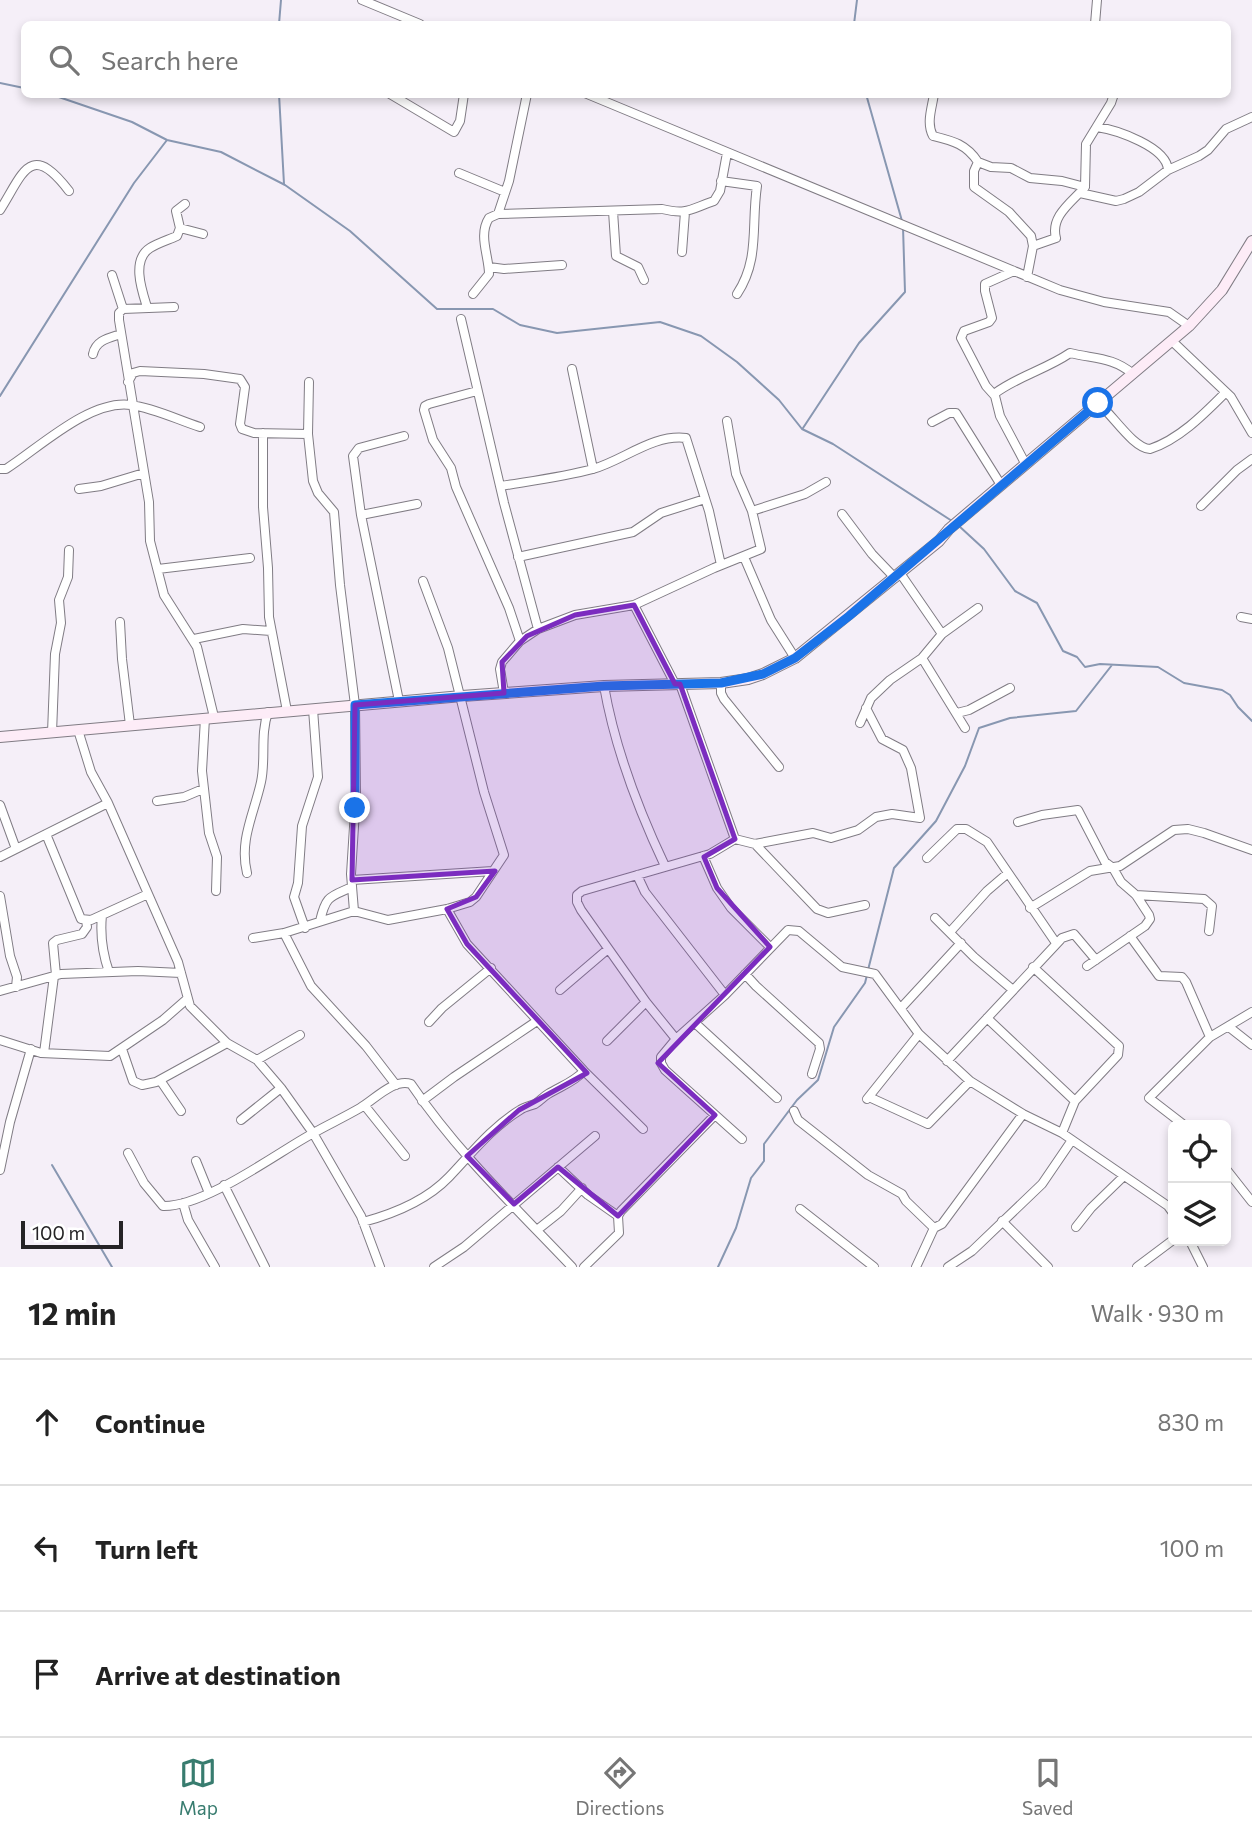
<!DOCTYPE html>
<html lang="en">
<head>
<meta charset="utf-8">
<style>
	:root { --surface:#fff; --page:#f6f6f6; --text:#222; --muted:#767676; --line:#e0e0e0; --accent:#387c6f }
	body { margin:0; font-family:Commissioner,sans-serif; background:var(--page); color:var(--text) }
	.controls { position:absolute; right:21px; bottom:21px; display:grid; overflow:hidden; border-radius:10px; box-shadow:0 4px 10px #0003 }
	.controls button { width:63px; height:63px; display:grid; place-items:center; padding:0; border:0; border-bottom:2px solid var(--line); background:var(--surface); color:var(--text); font:35px sans-serif }
	.scale { position:absolute; left:21px; bottom:18px; width:102px; box-sizing:border-box; padding-left:7px; border:4px solid #252326; border-top:0; font-size:19px; line-height:24px; white-space:nowrap; color:#252326; -webkit-text-stroke:5px #fff; paint-order:stroke }
	.stop { position:absolute; width:21px; height:21px; margin:-16px; border:5px solid #1a73e8; border-radius:50%; background:#fff }
	.stop.end { background:#1a73e8; border-color:#fff; box-shadow:0 2px 7px #0008 }
	.list { margin:0; padding:0; list-style:none }
	h2 { display:flex; justify-content:space-between; align-items:center; height:91px; margin:0; padding:0 28px; font-size:30px }
	h2 small { font-size:23px; font-weight:400; color:var(--muted) }
	.list li { display:grid; grid-template-columns:46px 1fr auto; gap:21px; align-items:center; box-sizing:border-box; height:126px; padding:0 28px; border-top:2px solid var(--line) }
	.list b { display:block; font-size:26px; white-space:nowrap }
	.list em { font-size:23px; font-style:normal; color:var(--muted) }
	.icon { flex:none; width:38px; height:38px; fill:none; stroke:currentColor; stroke-width:2; stroke-linecap:round; stroke-linejoin:round }
	.map { position:relative; flex:none; width:1252px; height:1267px; overflow:hidden }
	.search { position:absolute; background:var(--surface); box-shadow:0 4px 10px #0003; left:21px; right:21px; top:21px; height:77px; display:flex; align-items:center; gap:18px; box-sizing:border-box; padding:0 24px; border-radius:10px; color:var(--muted); font-size:26px }
	.sheet { height:469px; background:var(--surface) }
	nav { display:flex; justify-content:space-around; align-items:center; box-sizing:border-box; height:98px; border-top:2px solid var(--line); background:var(--surface); font-size:19px; color:var(--muted) }
	nav a { display:grid; justify-items:center; gap:4px }
	nav .on { color:var(--accent) }
	.map>svg:first-child { display:block }
	.lines { fill:none; stroke-linecap:round; stroke-linejoin:round }
	.stream { stroke:#8897b1; stroke-width:2 }
	.street-casing { stroke:#807c84; stroke-width:10 }
	.secondary-casing { stroke:#807c84; stroke-width:12 }
	.street { stroke:#fff; stroke-width:8 }
	.secondary { stroke:#fdecf7; stroke-width:10 }
	.route { stroke:#1a73e8; stroke-width:9 }
	.marked { fill:#7b2cbf; fill-opacity:0.2; stroke:#7b2cbf; stroke-width:5; stroke-linejoin:round }
</style>
</head>
<body>
<div class="map">
<svg width="1252" height="1267" viewBox="0 0 1252 1267">
	<rect width="100%" height="100%" fill="#f5eff8"/>
	<g class="lines">
		<path class="stream" d="M279,24L281,0
			M854,24L857,0
			M0,83L24,88
			M50,94L132,122L167,140L221,152L285,185L350,231L437,309H493L520,325L557,333L660,322L701,336L737,362L779,400L802,429L833,444L952,521
			M279,94L284,184
			M866,94L902,221
			M0,396L134,183L167,140
			M803,428L859,343L905,292L903,227
			M959,526L984,549L1015,591L1037,603L1063,651L1077,657L1085,667L1100,664L1158,667L1184,683L1222,690L1230,695L1238,707L1252,721
			M868,970L894,868L936,821L965,766L979,728L1010,718L1076,711L1112,665
			M52,1165L112,1267
			M718,1267L736,1228L751,1178L764,1161V1144L797,1100L818,1080L834,1027L865,983L867,975"/>
		<defs>
			<path id="street" d="M362,0L420,24
				M1095,24L1097,0
				M390,94L454,132L460,121L464,94
				M587,94L1060,290L1104,302L1169,312L1189,326
				M934,94C932,108 926,123 933,136C953,141 966,144 978,162L974,171V187L1009,212L1031,236L1033,246
				M1097,127C1117,130 1167,147 1168,170
				M978,162L991,167L1011,168L1030,178L1062,181L1085,187
				M459,173L505,192
				M721,181L757,186C751,226 760,259 737,294
				M1080,193L1116,201L1124,199L1139,192L1168,170L1199,156L1208,150L1226,129L1252,117
				M0,210C23,174 30,140 69,191
				M613,211L616,256L638,267L644,280
				M498,214L509,181L527,94
				M180,228L203,234
				M682,252L685,212
				M489,267L504,269L562,265
				M1014,271L985,284V291L992,318L989,322L964,331L961,338L986,386L995,396L1000,416L1025,463
				M112,275L123,309
				M1027,277L1033,246L1056,238C1050,216 1072,202 1085,187L1086,144L1111,103L1114,94
				M473,294L489,274C489,256 478,235 489,218L498,214L662,209C688,215 690,209 714,201L720,191L727,153
				M147,307C142,291 131,260 150,248C158,243 168,240 177,236L180,228L176,211L185,204
				M174,307L123,309L119,313V320L149,502L150,541L164,595L197,647L214,717
				M461,319L504,503L538,629
				M1172,341L1231,397L1252,433
				M93,354C96,340 109,338 121,334
				M572,369L593,469
				M128,382L133,373L140,371L204,374L240,379L245,387L240,424L242,429L254,433L308,434
				M309,382L308,434L313,481L318,493L334,512L340,585L355,705L356,795L351,874L354,911
				M477,391L429,404L425,406L424,410L433,440L451,468L456,487L509,608L520,641
				M994,394C1018,376 1045,370 1070,353C1095,359 1113,357 1133,374
				M1098,403C1113,415 1133,448 1150,449C1180,439 1205,413 1226,392
				M932,422L949,413H956L1001,485
				M263,433V507L268,568L269,617L287,711
				M0,469H6C39,448 90,399 131,405C154,408 178,420 200,427
				M501,486C531,481 563,477 593,469C624,460 653,434 686,438L709,511L721,565
				M79,489L101,486L144,473
				M1201,506L1237,470L1252,459
				M752,511L805,494L826,482
				M842,514L872,554L895,578
				M361,515L417,504
				M518,557L633,532L661,513L705,499
				M744,557L771,620L795,658
				M158,569L250,558
				M900,573L942,634
				M634,605L675,684
				M1241,617L1252,619
				M120,622L122,659L130,725
				M194,639L243,629L271,631
				M922,658L965,728
				M721,683V693L724,699L779,767
				M680,684L735,839
				M604,686C615,749 638,809 665,866
				M504,693L500,669L502,662L520,641L538,629L575,615L634,605L714,568L761,549L752,511L736,474L727,421
				M399,701L361,515L353,456L359,448L404,436
				M957,713L969,710L1010,688
				M205,718L202,771L209,833L217,857L216,891
				M860,723L871,698L890,680L922,658L942,634L978,608
				M78,730L91,772L108,803L178,962L190,1006L227,1043L257,1060L281,1088L313,1133L361,1216L380,1267
				M52,733L55,654L61,623L59,600L68,577L69,550
				M157,801L184,797L203,789
				M0,805L16,849
				M1018,822L1042,815L1078,810L1105,862L1113,868L1121,882L1136,895L1149,915L1150,919L1145,926L1087,966
				M46,834L81,919L91,920L148,894
				M755,844L817,909L828,913L865,905
				M703,856L717,888L731,908L770,947
				M0,857L108,803
				M927,858L957,829H966L987,842L1056,943
				M247,873C239,840 254,814 261,782C266,759 260,735 268,712
				M637,875L645,892L725,995
				M352,880L493,871
				M1136,895L1204,899L1212,906L1209,931
				M0,896L10,956L17,977L16,987
				M1030,908L1090,871L1120,866L1174,830L1188,829L1204,833L1252,850
				M447,909L467,944L584,1071L643,1129
				M102,915C100,935 102,952 109,972
				M935,918L974,957L1013,990
				M320,921C326,895 330,897 352,887
				M305,928L294,897L298,883L302,826L318,777L313,709
				M950,932L987,891L1008,873
				M284,933L311,986L366,1046L396,1085
				M1130,936L1159,976L1182,977L1186,982L1210,1037
				M253,938L284,933L354,911L388,920L447,909L470,902L476,897L504,855L484,792L448,648L423,581
				M1033,967L1119,1046L1118,1055L1075,1101L1062,1133
				M745,974L756,986L819,1043L820,1049L812,1074
				M56,975L53,943L57,940L82,934L87,927L86,920
				M560,990L608,949
				M0,991L61,974L138,971L181,973
				M901,1008L961,943
				M987,1018L1075,1101
				M429,1022L442,1008L491,968
				M695,1023L777,1098
				M1229,1027L1252,1045
				M676,1039L646,1002L581,910L577,902V895L582,891L710,854L735,839L755,844L813,833L831,838L858,830L876,817L892,814L920,818L911,768L903,750L882,739L866,708
				M0,1040L41,1053L110,1056L163,1020L187,999
				M607,1041L646,1002
				M122,1049L133,1081L142,1085L156,1082L227,1043
				M44,1053L54,976
				M257,1060L300,1035
				M947,1061L1062,938L1074,934L1096,960
				M160,1080L181,1111
				M869,1097L928,1124L970,1081
				M867,1099L919,1034
				M422,1101L454,1077L537,1021
				M365,1106L405,1156
				M794,1111L798,1120L868,1175L902,1194L906,1201L934,1228
				M241,1120L281,1088
				M1184,1125L1149,1098L1210,1037L1252,1012
				M742,1139L665,1070L661,1063V1057L676,1039L725,995L788,930L799,931L842,967L875,974L919,1034L970,1081L1023,1114L1062,1133L1168,1206L1173,1213
				M128,1153L144,1183L163,1206C202,1207 269,1159 303,1139C321,1128 341,1119 360,1108C374,1100 394,1078 411,1084C457,1152 516,1208 572,1267
				M196,1161L209,1193
				M558,1167L588,1195L618,1216
				M1226,1169L1252,1202
				M0,1170L10,1122L31,1049
				M224,1185L265,1267
				M183,1203L188,1220L215,1267
				M800,1209L874,1267
				M1002,1221L1048,1267
				M363,1222C393,1214 427,1200 449,1177C471,1154 492,1127 520,1110C524,1107 530,1106 535,1104C540,1101 543,1097 548,1094C561,1086 574,1082 584,1071
				M1076,1227L1091,1208L1124,1176
				M537,1230L561,1211L582,1188
				M1190,1241L1203,1267
				M434,1267L464,1247L595,1136
				M584,1267L619,1233L618,1216L621,1211L715,1115
				M916,1267L934,1228L942,1224L1023,1114
				M948,1267L972,1251L1042,1184L1072,1140
				M1137,1267L1173,1240"/>
			<path id="secondary" d="M0,737L462,696L604,686L721,683L748,679L763,674L795,658L939,541L949,529L1189,326L1222,290L1252,241"/>
		</defs>
		<use href="#street" class="street-casing"/>
		<use href="#secondary" class="secondary-casing"/>
		<use href="#street" class="street"/>
		<use href="#secondary" class="secondary"/>
	</g>
	<g class="lines">
		<path class="route" d="M355,808V705L604,686L721,683L763,674L795,658L849,616L1098,403"/>
	</g>
	<path class="marked" d="M634,605L675,684H680L735,839L704,857L717,888L770,947L658,1063L715,1115L618,1216L558,1167L514,1204L467,1156L519,1110L587,1073L467,944L447,909L476,897L495,871L352,880L355,705L504,693L502,662L527,636L575,615Z"/>
</svg>
<div class="controls">
<button><svg class="icon" aria-label="locate" viewBox="0 0 24 24"><circle cx="12" cy="12" r="6"/><path d="M12 2v4M12 18v4M2 12h4M18 12h4"/></svg></button>
<button><svg class="icon" aria-label="layers" viewBox="0 0 24 24"><path d="M12 4l9 5-9 5-9-5zM3 14l9 5 9-5"/></svg></button>
</div>
<div class="scale">100 m</div>
<div class="stop" style="left:1098px;top:403px"></div>
<div class="stop end" style="left:355px;top:808px"></div>
<div class="search"><svg class="icon" aria-label="search" viewBox="0 0 24 24"><circle cx="10" cy="10" r="6"/><path d="M15 15l6 6"/></svg>Search here</div>
</div>
<section class="sheet">
<h2>12 min<small>Walk · 930 m</small></h2>
<ul class="list">
<li><svg class="icon" aria-label="ahead" viewBox="0 0 24 24"><path d="M12 20V5M6 11l6-6 6 6"/></svg><div><b>Continue</b></div><em>830 m</em></li>
<li><svg class="icon" aria-label="left" viewBox="0 0 24 24"><path d="M17 20v-9H6M10 6l-5 5 5 5"/></svg><div><b>Turn left</b></div><em>100 m</em></li>
<li><svg class="icon" aria-label="arrive" viewBox="0 0 24 24"><path d="M6 21V4h12l-3 4 3 4H6"/></svg><div><b>Arrive at destination</b></div></li>
</ul>
</section>
<nav>
<a class="on"><svg class="icon" aria-label="map" viewBox="0 0 24 24"><path d="M3 6l6-2 6 2 6-2v14l-6 2-6-2-6 2zM9 4v14M15 6v14"/></svg>Map</a>
<a><svg class="icon" aria-label="directions" viewBox="0 0 24 24"><path d="M12 3l9 9-9 9-9-9zM9 14v-3h6M13 9l2 2-2 2"/></svg>Directions</a>
<a><svg class="icon" aria-label="saved" viewBox="0 0 24 24"><path d="M7 4h10v16l-5-4-5 4z"/></svg>Saved</a>
</nav>
</body>
</html>
